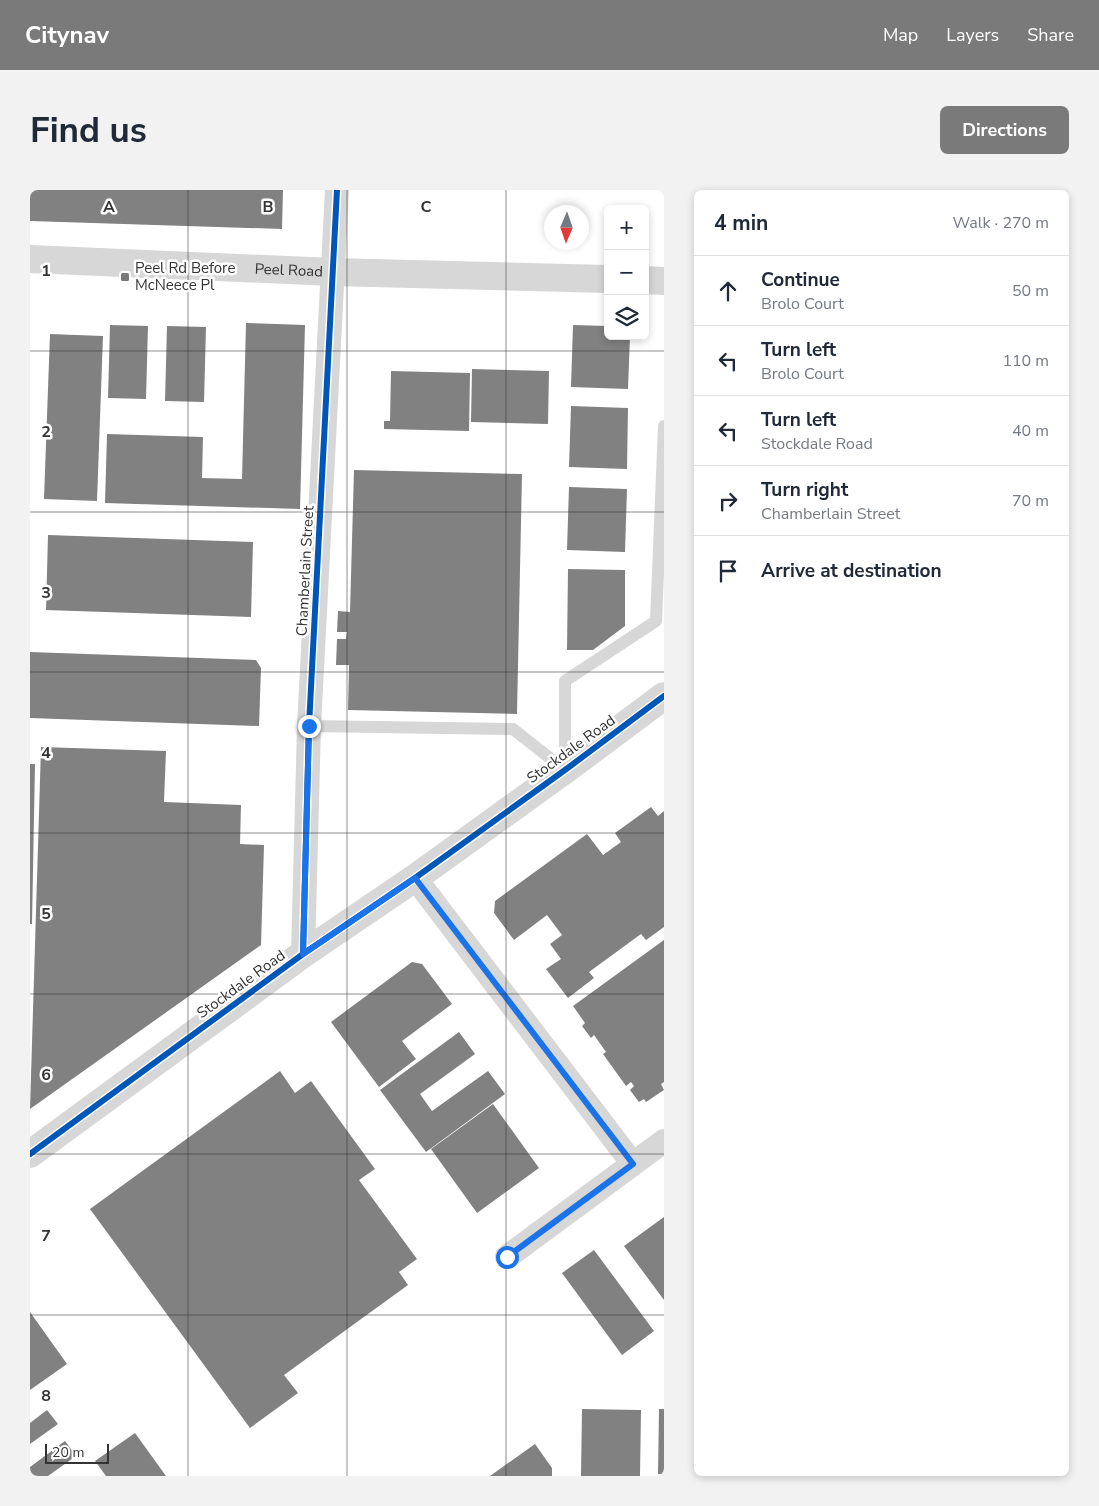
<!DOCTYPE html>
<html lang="en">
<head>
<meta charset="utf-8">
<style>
	:root { --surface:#fff; --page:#f2f2f3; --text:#1f2937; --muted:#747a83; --line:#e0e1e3; --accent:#7a7a7a }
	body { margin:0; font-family:"Nunito Sans",sans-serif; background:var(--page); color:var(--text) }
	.controls { position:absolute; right:15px; top:15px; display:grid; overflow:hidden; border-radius:8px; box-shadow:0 2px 8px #0003 }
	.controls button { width:45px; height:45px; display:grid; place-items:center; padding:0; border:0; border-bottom:1px solid var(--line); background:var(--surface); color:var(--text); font:25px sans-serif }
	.compass { position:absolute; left:514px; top:15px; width:45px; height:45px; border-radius:50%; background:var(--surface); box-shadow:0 2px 8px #0003; rotate:182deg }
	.scale { position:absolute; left:15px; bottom:12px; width:64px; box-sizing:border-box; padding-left:5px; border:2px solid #333; border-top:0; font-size:14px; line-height:18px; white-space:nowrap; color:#333; -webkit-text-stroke:4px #fff; paint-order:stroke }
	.stop { position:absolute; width:15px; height:15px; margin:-11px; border:4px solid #1a73e8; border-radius:50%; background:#fff }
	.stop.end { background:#1a73e8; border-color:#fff; box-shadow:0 1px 5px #0008 }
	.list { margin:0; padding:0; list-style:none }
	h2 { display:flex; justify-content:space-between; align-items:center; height:65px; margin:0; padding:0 20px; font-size:21px }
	h2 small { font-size:16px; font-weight:400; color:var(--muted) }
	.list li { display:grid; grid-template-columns:32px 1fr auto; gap:15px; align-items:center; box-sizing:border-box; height:70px; padding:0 20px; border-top:1px solid var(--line) }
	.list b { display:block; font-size:19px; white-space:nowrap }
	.list p { margin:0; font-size:16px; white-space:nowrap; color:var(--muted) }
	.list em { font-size:16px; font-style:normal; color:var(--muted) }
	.icon { flex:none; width:28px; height:28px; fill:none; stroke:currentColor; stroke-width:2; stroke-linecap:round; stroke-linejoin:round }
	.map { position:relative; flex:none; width:634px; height:1286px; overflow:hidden; border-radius:8px }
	header { display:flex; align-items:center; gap:30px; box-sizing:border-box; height:70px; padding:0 25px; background:var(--accent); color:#fff }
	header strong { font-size:24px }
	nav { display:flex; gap:28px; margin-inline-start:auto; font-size:18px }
	.intro { display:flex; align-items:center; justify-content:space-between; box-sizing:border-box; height:120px; padding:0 30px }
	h1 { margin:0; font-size:35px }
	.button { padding:12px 22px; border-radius:8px; background:var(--accent); color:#fff; font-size:18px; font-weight:700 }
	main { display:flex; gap:30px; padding:0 30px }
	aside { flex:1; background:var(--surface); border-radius:8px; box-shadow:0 2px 8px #0003 }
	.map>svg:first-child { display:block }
	.building { fill:#818181 }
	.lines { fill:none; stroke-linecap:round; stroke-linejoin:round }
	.service { stroke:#d7d7d7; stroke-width:12 }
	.minor { stroke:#d7d7d7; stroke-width:24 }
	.tertiary { stroke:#d7d7d7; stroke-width:28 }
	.cycleway-casing { stroke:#fff; stroke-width:9 }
	.cycleway { stroke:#0057b8; stroke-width:6 }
	.route { stroke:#1a73e8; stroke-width:6 }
	.grid { fill:none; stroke:#333; stroke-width:1; stroke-opacity:0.55 }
	.poi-dot { fill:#7a7a7a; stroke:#fff; stroke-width:2 }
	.labels { text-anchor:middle; stroke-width:5; stroke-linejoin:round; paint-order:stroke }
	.poi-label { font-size:15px; fill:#333; stroke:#fff; text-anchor:start }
	.street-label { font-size:15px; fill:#333; stroke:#fff }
	.grid-label { font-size:16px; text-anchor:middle; font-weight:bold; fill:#333; stroke:#fff; stroke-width:5; stroke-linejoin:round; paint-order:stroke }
</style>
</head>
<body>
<header>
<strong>Citynav</strong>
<nav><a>Map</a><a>Layers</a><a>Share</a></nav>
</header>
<div class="intro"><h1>Find us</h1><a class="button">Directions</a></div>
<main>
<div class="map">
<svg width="634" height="1286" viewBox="0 0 634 1286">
	<rect width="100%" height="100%" fill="#fff"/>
	<path class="building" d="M0,0H253L252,39L0,31Z
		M216,133L275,135L270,319L75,313L77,244L173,247L172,288L212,289Z
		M80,135L118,136L116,209L78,208Z
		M543,135L578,136V146H600L598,199L541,197Z
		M137,136L176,137L174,212L135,211Z
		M20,144L73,146L67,311L14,309Z
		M442,179L519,181L518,234L441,232Z
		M361,181L440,183L439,241L354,239V231H360Z
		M541,216L598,218L597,279L539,277Z
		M324,280L492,284L487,524L318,520L319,475H306L307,449H316L317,442H307L308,421L320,422Z
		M539,297L597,299L595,362L537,360Z
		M18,345L223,352L221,427L16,420Z
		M538,379L595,380V436L563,460H537Z
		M0,462L226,470L231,478L229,536L0,528Z
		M11,557L136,561L134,612L211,615L210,654L234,655L231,755L0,919Z
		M0,574H5L2,734H0Z
		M621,617L628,626L634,621V737L616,750L611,744L559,782L564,788L538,808L516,779L531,769L520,754L532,745L517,725L484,750L464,723L465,711L557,644L573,665L591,652L585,643Z
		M634,750V892L631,894L634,900L616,912L614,909L609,912L600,900L604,896L601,892L596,896L573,864L576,862L564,845L561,848L552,836L555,833L543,816Z
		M382,772L392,774L422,814L372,851L386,869L349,897L301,832Z
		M429,842L445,864L390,904L402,921L458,881L475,904L396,962L350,900Z
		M250,881L265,903L281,891L345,979L329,990L387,1069L369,1082L378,1095L254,1185L268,1203L220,1238L60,1019Z
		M463,914L509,978L447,1023L401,959Z
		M634,1027V1110L594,1056Z
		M564,1060L624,1141L592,1165L532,1083Z
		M0,1122L37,1174L0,1200Z
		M552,1219L611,1220L610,1286H551Z
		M629,1219H634V1284H628Z
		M17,1220L28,1234L0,1254V1233Z
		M105,1243L136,1286H76L65,1271Z
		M35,1251L46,1266L18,1286H0V1277Z
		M505,1254L522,1278V1286H460Z"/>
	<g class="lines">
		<path class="service" d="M279,536L483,539L535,580
			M535,580V491L626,431L634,236"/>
		<path class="minor" d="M385,688L603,974
			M273,764L279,536L307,0
			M477,1067L634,951"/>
		<g class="tertiary">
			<path id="s1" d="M0,69L303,82L578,89"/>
			<path d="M615,90L634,91"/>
			<path d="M0,964L273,764L385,688L535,580L634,506"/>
		</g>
		<defs>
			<path id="cycleway" d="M273,764L279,536L307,0
				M0,964L273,764L385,688L535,580L634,506"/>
		</defs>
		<use href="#cycleway" class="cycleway-casing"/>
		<use href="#cycleway" class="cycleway"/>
	</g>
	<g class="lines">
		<path class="route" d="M279,536L273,764L385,688L603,974L477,1067"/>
	</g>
	<path class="grid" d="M158,0V1286M317,0V1286M476,0V1286M0,161H634M0,322H634M0,482H634M0,643H634M0,804H634M0,964H634M0,1125H634"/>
	<rect class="poi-dot" x="90" y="82" width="10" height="10" rx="2.5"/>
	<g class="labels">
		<g class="poi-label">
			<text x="105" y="83">Peel Rd Before<tspan x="105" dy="17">McNeece Pl</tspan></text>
		</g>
		<g class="street-label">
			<text dy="5" stroke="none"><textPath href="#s1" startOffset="259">Peel Road</textPath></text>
			<text transform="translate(275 381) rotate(-87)" y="5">Chamberlain Street</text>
			<text transform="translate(541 559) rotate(-36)" y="5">Stockdale Road</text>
			<text transform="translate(211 794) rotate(-36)" y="5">Stockdale Road</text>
		</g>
	</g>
	<g class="grid-label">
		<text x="79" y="22">A</text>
		<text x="238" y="22">B</text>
		<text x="396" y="22">C</text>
		<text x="16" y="86">1</text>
		<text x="16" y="247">2</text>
		<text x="16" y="408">3</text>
		<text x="16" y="568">4</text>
		<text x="16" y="729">5</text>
		<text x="16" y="890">6</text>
		<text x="16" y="1051">7</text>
		<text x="16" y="1211">8</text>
	</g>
</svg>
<div class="controls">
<button>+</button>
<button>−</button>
<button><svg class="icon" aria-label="layers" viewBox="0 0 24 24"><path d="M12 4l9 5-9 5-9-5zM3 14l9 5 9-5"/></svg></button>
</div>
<svg class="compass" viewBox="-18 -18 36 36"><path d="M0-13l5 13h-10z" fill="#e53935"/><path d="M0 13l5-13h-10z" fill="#747a83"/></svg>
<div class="scale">20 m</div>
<div class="stop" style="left:477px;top:1067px"></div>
<div class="stop end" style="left:279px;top:536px"></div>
</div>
<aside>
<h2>4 min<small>Walk · 270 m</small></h2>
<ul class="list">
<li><svg class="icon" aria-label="ahead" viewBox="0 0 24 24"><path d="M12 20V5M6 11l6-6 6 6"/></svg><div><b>Continue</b><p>Brolo Court</p></div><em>50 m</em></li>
<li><svg class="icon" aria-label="left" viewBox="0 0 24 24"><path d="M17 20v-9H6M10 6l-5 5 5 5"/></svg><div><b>Turn left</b><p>Brolo Court</p></div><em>110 m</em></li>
<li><svg class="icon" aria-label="left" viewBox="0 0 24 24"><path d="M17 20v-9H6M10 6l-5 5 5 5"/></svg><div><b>Turn left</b><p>Stockdale Road</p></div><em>40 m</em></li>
<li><svg class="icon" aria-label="right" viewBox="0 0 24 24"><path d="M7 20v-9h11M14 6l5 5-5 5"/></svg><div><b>Turn right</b><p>Chamberlain Street</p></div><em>70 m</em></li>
<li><svg class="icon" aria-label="arrive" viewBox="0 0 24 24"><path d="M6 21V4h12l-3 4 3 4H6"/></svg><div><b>Arrive at destination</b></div></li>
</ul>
</aside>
</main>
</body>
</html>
